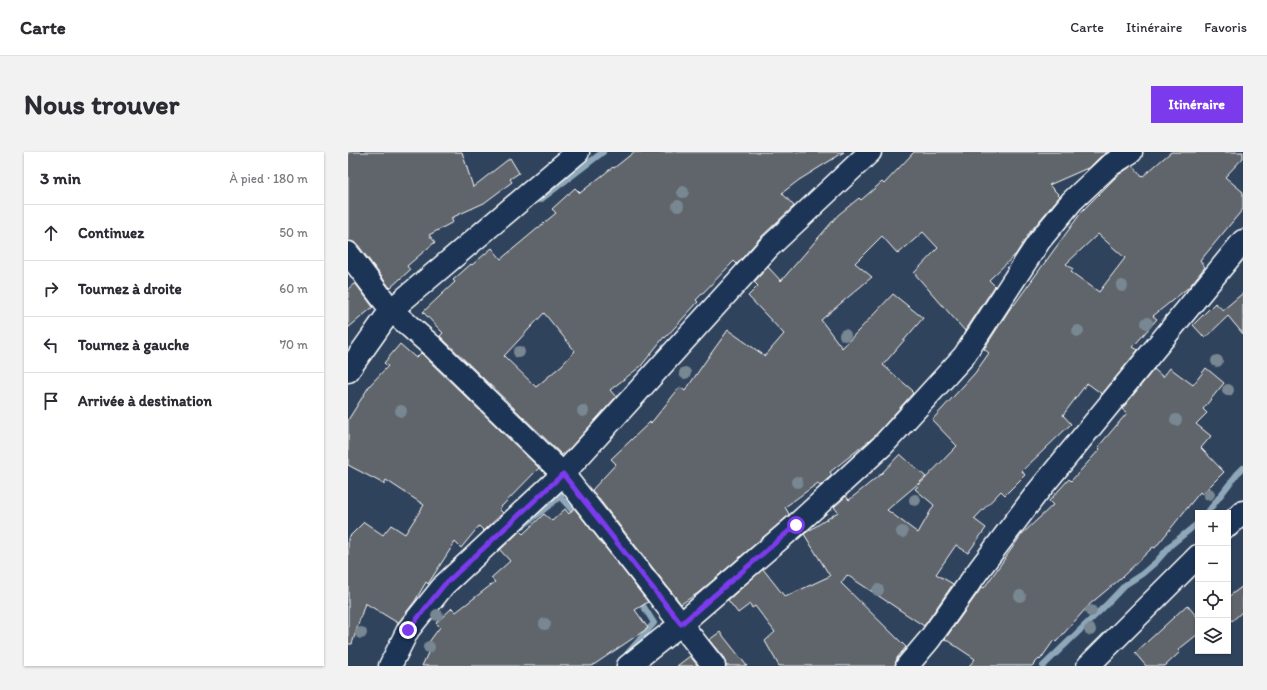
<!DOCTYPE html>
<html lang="fr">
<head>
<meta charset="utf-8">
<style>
	:root { --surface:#fff; --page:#f2f2f3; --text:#2b2b33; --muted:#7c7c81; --line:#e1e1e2; --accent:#7c3aed }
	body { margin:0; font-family:Itim,sans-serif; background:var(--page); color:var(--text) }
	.controls { position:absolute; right:12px; bottom:12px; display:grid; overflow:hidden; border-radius:0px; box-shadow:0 1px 3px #0004 }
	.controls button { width:36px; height:36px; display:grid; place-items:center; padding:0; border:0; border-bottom:1px solid var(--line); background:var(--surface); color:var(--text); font:20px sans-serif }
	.stop { position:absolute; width:12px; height:12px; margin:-9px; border:3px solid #7c3aed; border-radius:50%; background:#fff }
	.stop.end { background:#7c3aed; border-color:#fff; box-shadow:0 1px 4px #0008 }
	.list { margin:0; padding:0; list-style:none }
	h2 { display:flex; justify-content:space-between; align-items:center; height:52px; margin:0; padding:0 16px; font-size:17px }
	h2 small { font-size:13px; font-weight:400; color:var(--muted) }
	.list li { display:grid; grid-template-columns:26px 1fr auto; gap:12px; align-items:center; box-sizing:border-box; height:56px; padding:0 16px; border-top:1px solid var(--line) }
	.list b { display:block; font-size:15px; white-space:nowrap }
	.list em { font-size:13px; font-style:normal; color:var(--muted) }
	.icon { flex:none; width:22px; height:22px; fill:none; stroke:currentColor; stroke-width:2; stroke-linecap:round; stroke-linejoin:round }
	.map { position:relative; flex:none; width:895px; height:514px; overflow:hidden; border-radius:0px }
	header { display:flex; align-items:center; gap:24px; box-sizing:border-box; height:56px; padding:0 20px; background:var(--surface); border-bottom:1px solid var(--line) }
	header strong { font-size:19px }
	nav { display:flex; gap:22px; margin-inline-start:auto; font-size:14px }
	.intro { display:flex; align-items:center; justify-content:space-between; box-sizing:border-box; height:96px; padding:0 24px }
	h1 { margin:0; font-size:28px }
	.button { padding:10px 18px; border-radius:0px; background:var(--accent); color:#fff; font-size:14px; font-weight:700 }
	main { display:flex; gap:24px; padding:0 24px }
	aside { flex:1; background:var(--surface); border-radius:0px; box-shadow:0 1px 3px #0004 }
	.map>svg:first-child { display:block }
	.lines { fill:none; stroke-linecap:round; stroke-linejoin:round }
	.stream { stroke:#8fa8b9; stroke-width:6 }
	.building { fill:#5e656a; stroke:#fff; fill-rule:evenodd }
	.minor-casing { stroke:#fff; stroke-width:25 }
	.tertiary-casing { stroke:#fff; stroke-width:25 }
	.minor { stroke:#1d3557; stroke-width:22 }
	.tertiary { stroke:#1d3557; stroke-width:22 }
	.tree { fill:#788792 }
	.route { stroke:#7c3aed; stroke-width:5 }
</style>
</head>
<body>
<header>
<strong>Carte</strong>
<nav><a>Carte</a><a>Itinéraire</a><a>Favoris</a></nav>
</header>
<div class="intro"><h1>Nous trouver</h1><a class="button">Itinéraire</a></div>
<main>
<aside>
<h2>3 min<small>À pied · 180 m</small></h2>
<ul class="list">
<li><svg class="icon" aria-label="ahead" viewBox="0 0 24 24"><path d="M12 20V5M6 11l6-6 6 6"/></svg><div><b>Continuez</b></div><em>50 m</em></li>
<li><svg class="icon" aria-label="right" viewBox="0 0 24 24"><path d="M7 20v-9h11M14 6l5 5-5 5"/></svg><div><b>Tournez à droite</b></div><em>60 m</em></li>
<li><svg class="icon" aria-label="left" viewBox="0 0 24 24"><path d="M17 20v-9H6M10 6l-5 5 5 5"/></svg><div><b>Tournez à gauche</b></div><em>70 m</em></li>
<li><svg class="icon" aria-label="arrive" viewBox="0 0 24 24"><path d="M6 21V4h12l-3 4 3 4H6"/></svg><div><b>Arrivée à destination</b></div></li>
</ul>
</aside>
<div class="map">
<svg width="895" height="514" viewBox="0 0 895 514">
	<rect width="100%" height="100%" fill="#30435d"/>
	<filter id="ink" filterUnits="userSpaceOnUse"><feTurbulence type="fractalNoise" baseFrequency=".025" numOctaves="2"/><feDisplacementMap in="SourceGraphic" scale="8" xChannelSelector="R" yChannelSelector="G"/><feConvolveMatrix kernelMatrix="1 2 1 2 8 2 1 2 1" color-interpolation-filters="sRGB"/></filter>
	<g filter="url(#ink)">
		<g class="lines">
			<path class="stream" d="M192,48L255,0
				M215,348L230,365
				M859,361L889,322L895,316
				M175,374L213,344
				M279,502L306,471L291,447
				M695,514L758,453L777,433L794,422L808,410L823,393L850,371"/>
		</g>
		<path class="building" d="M0,0H114L125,35L162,6L171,21L162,27L164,30L136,51L103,66L105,70L81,83L87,90L59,114L62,118L42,136L10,93L5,90L0,89Z
			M286,0H496L451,28L434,41L446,54L411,87L389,112L386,109L348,148L350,150L317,186L316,185L293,214L262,238L268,245L222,296L214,303L92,184L95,181L75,160L107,130L105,128L123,112L124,113L144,96L153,107L208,61L204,57L227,36L232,41L265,15L266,16ZM196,161L227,199L214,213L188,235L156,204Z
			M566,0H760L752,5L742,15L701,33L712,44L682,80L668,102L641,128L647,134L617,179L566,121L590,96L575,80L550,102L534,84L507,111L524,125L473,168L494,196L545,142L575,166L535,213L564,238L563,239L565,241L526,285L482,320L484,323L472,334L470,331L437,355L441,362L440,364L350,441L333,452L244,338L268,312L263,307L302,270L303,271L332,235L337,239L359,207L380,178L417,204L436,182L400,144L410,134L406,130L420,115L433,129L490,63L511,46L513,48L534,30L536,32Z
			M823,0H895V6L877,25L895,40V57L852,109L857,115L841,135L805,164L809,167L785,195L790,198L754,242L739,231L715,263L723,272L674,319L677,323L657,343L653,339L626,367L638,376L620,401L608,393L588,422L605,432L576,474L499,423L493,431L558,495L549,506L547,514H431L417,489L427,480L407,454L404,456L402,452L390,461L380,448L415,417L437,445L482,424L456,382L490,360L486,355L498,344L501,348L533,322L552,302L578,325L539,358L570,381L586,353L567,337L609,294L584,268L627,221L641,201L636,197L665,152L666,153L735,58L769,24L785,13L794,25ZM750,82L777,106L751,140L723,120L725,117L718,112Z
			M7,131L25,155L0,176V137Z
			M895,141V182L880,164L857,186L845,173L867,151L876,159L875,158Z
			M52,192L68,206L73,201L76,204L191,316L151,357L155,361L136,379L131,374L113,396L107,390L80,432L78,430L67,449L50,471L17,451L4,492H0V386L16,370L35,383L43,373L57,382L76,353L38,328L36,332L0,313V268L22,233L40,214L36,211Z
			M822,216L845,233L858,216L876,231L855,257L859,261L848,272L863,284L853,296L876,320L854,342L852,340L807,396L805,395L772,427L742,452L708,490L706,488L692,508L691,507L684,514H621L627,507L597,487L634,435L636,436L674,382L705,353L701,349L721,327L723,329L752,297L750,295L779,261L774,257L806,217L815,225Z
			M226,356L300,450L287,458L300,476L244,514H74L84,492L81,490L92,475L88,471L104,456L108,460L147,430L143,426L162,409L152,398L172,379L175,382L196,362L204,369L217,357L221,362Z
			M895,434V459L884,469L880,465V445Z
			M839,453L850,466V482L830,498L832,500L817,514H798L787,501Z
			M372,480L399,514H378L376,506L361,488Z
			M342,504L350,514H329Z"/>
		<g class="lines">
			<defs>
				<path id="minor" d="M0,101L43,158L85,195L215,322L366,514
					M880,374L895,360
					M42,514L60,478L96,433L215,322L420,96L522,0
					M280,514L333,472L448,373L534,294L616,204L692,88L724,49L761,14L783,0
					M559,514L581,488L630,419L688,342L895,89
					M740,514L850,404"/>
				<path id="tertiary" d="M0,219L43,158L230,0"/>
			</defs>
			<use href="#minor" class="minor-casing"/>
			<use href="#tertiary" class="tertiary-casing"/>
			<use href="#minor" class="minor"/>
			<use href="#tertiary" class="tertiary"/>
		</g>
		<g class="tree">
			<circle cx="335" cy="40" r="6"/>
			<circle cx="330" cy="54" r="6"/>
			<circle cx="774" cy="134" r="6"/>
			<circle cx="799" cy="171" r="6"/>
			<circle cx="730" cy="179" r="6"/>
			<circle cx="497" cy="183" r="6"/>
			<circle cx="171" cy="200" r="6"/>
			<circle cx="869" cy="209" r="6"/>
			<circle cx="337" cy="221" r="6"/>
			<circle cx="880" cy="238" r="6"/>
			<circle cx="53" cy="259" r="6"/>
			<circle cx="235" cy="259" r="6"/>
			<circle cx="828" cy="268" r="6"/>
			<circle cx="449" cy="330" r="6"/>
			<circle cx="861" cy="342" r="6"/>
			<circle cx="567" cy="348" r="6"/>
			<circle cx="554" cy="380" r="6"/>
			<circle cx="530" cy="438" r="6"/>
			<circle cx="672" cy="444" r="6"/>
			<circle cx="743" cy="459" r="6"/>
			<circle cx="89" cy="463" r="6"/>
			<circle cx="197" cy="472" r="6"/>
			<circle cx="742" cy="478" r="6"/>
			<circle cx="13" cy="481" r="6"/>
			<circle cx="81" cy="495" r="6"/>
		</g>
	</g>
	<g class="lines" filter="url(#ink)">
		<path class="route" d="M60,478L96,433L215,322L333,472L448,373"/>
	</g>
</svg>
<div class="controls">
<button>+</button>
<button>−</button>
<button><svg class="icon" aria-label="locate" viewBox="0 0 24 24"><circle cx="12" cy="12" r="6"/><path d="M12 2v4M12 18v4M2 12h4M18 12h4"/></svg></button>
<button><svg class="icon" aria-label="layers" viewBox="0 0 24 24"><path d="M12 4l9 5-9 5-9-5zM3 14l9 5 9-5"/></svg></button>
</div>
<div class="stop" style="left:448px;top:373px"></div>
<div class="stop end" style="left:60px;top:478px"></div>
</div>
</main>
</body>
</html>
